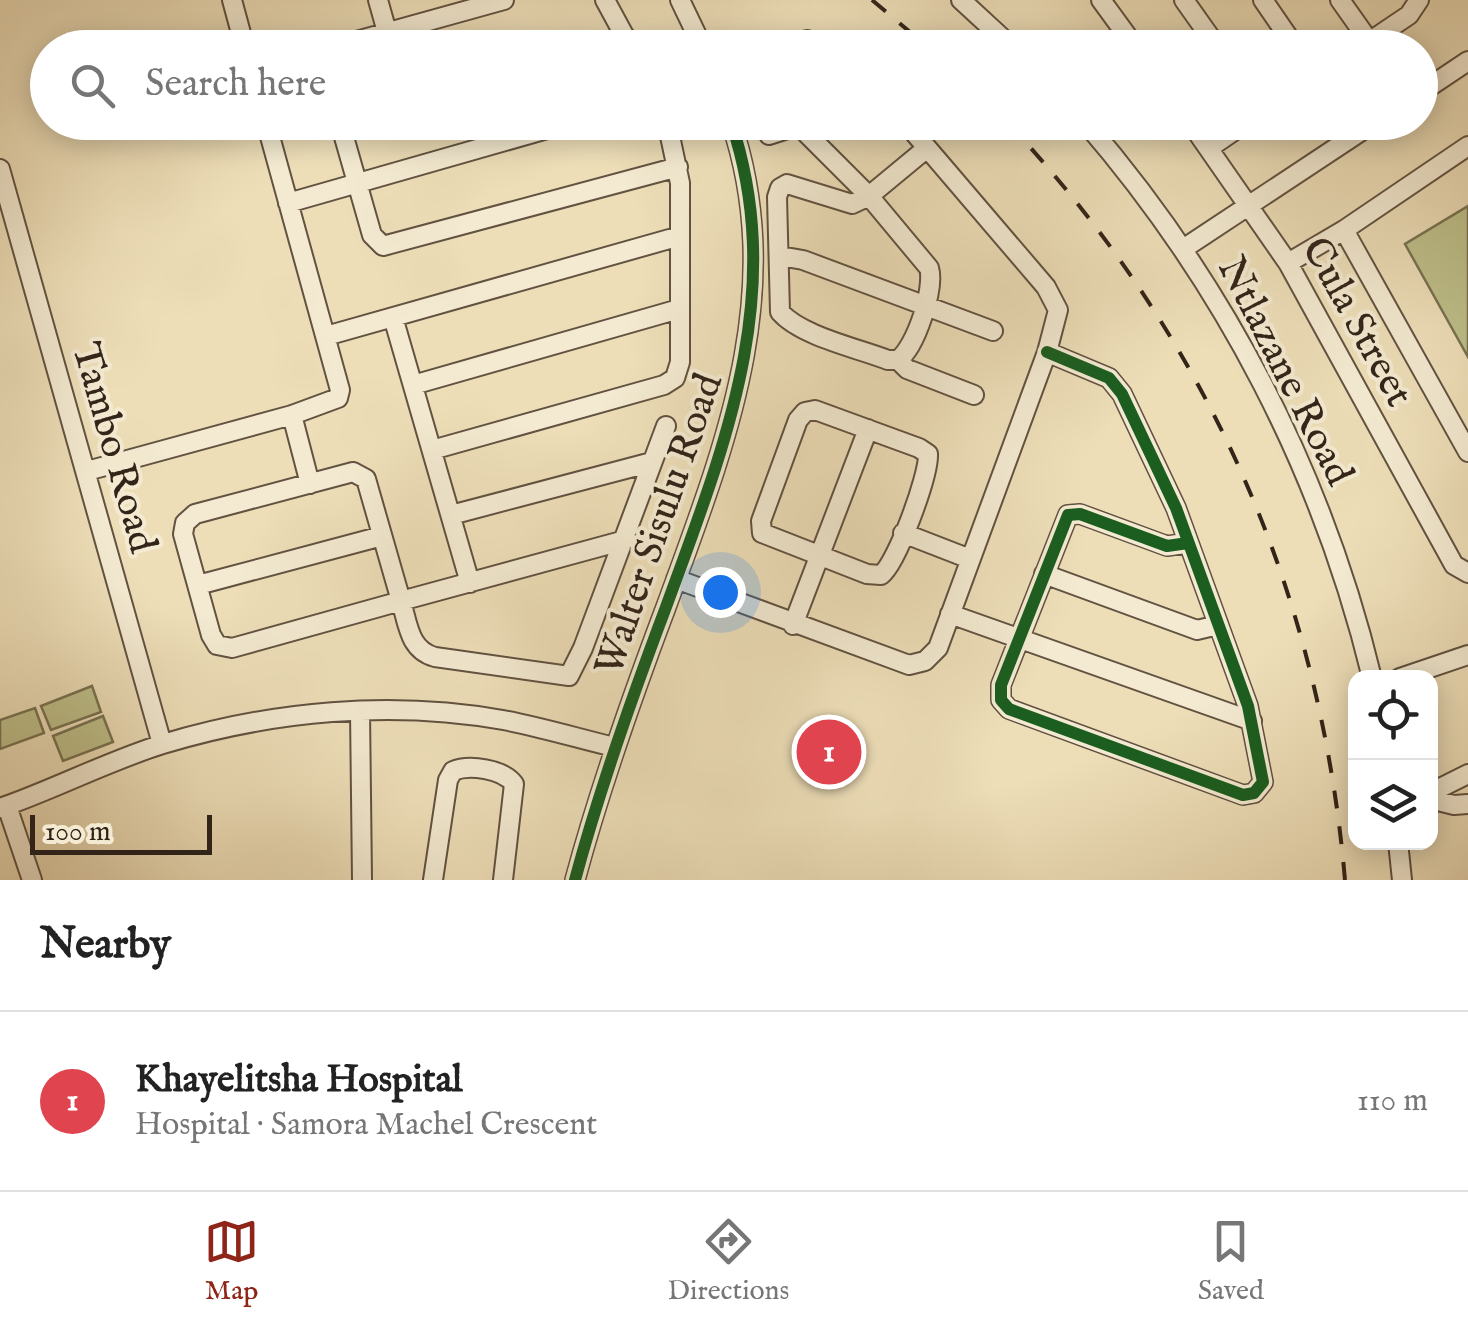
<!DOCTYPE html>
<html lang="en">
<head>
<meta charset="utf-8">
<style>
	:root { --surface:#fff; --page:#f6f6f6; --text:#222; --muted:#767676; --line:#e0e0e0; --accent:#8f2418 }
	body { margin:0; font-family:"IM FELL English",serif; background:var(--page); color:var(--text) }
	.controls { position:absolute; right:30px; bottom:30px; display:grid; overflow:hidden; border-radius:20px; box-shadow:0 5px 25px #0003 }
	.controls button { width:90px; height:90px; display:grid; place-items:center; padding:0; border:0; border-bottom:2px solid var(--line); background:var(--surface); color:var(--text); font:50px sans-serif }
	.scale { position:absolute; left:30px; bottom:25px; width:182px; box-sizing:border-box; padding-left:10px; border:5px solid #332419; border-top:0; font-size:28px; line-height:35px; white-space:nowrap; color:#332419; -webkit-text-stroke:8px #f3ead1; paint-order:stroke }
	.you { position:absolute; left:720px; top:592px; width:35px; height:35px; margin:-25px; border:8px solid #fff; border-radius:50%; background:#1a73e8; box-shadow:0 0 0 15px #1a73e833 }
	.badge { display:grid; place-items:center; width:65px; height:65px; border-radius:50%; background:var(--accent); color:#fff; font-size:32px; font-weight:700 }
	.pin { position:absolute; translate:-50% -50%; border:5px solid #fff; box-shadow:0 2px 10px #0006 }
	.list { margin:0; padding:0; list-style:none }
	h2 { display:flex; justify-content:space-between; align-items:center; height:130px; margin:0; padding:0 40px; font-size:42px }
	h2 small { font-size:32px; font-weight:400; color:var(--muted) }
	.list li { display:grid; grid-template-columns:65px 1fr auto; gap:30px; align-items:center; box-sizing:border-box; height:180px; padding:0 40px; border-top:2px solid var(--line) }
	.list b { display:block; font-size:38px; white-space:nowrap }
	.list p { margin:0; font-size:32px; white-space:nowrap; color:var(--muted) }
	.list em { font-size:32px; font-style:normal; color:var(--muted) }
	.icon { flex:none; width:55px; height:55px; fill:none; stroke:currentColor; stroke-width:2; stroke-linecap:round; stroke-linejoin:round }
	.map { position:relative; flex:none; width:1468px; height:880px; overflow:hidden }
	.search { position:absolute; background:var(--surface); box-shadow:0 5px 25px #0003; left:30px; right:30px; top:30px; height:110px; display:flex; align-items:center; gap:25px; box-sizing:border-box; padding:0 35px; border-radius:55px; color:var(--muted); font-size:38px }
	.sheet { height:310px; background:var(--surface) }
	nav { display:flex; justify-content:space-around; align-items:center; box-sizing:border-box; height:140px; border-top:2px solid var(--line); background:var(--surface); font-size:28px; color:var(--muted) }
	nav a { display:grid; justify-items:center; gap:5px }
	nav .on { color:var(--accent) }
	.map>svg:first-child { display:block }
	.green { fill:#bec08b; stroke:#787252; stroke-width:2.5 }
	.lines { fill:none; stroke-linecap:round; stroke-linejoin:round }
	.minor-casing { stroke:#625241; stroke-width:22 }
	.minor { stroke:#f3ead1; stroke-width:18 }
	.rail { stroke:#332419; stroke-width:4; stroke-dasharray:18 18; stroke-linecap:butt }
	.cycleway-casing { stroke:#f3ead1; stroke-width:19 }
	.cycleway { stroke:#1b5e20; stroke-width:12 }
	.labels { text-anchor:middle; stroke-width:8; stroke-linejoin:round; paint-order:stroke }
	.street-label { font-size:40px; fill:#332419; stroke:#f3ead1 }
</style>
</head>
<body>
<div class="map">
<svg width="1468" height="880" viewBox="0 0 1468 880">
	<rect width="100%" height="100%" fill="#eddeb8"/>
	<filter id="stains"><feTurbulence type="fractalNoise" baseFrequency=".002" numOctaves="4"/><feColorMatrix values="0 0 0 0 .2 0 0 0 0 .09 0 0 0 0 .02 0 0 0 .5 -.17"/></filter>
	<radialGradient id="worn" r=".72"><stop offset=".6" stop-color="#630" stop-opacity="0"/><stop offset="1" stop-color="#630" stop-opacity=".3"/></radialGradient>
	<path class="green" d="M1468,206V357L1405,244Z
		M92,686L101,712L51,730L41,706Z
		M35,708L44,733L0,749V720Z
		M103,716L113,742L63,761L53,736Z"/>
	<g class="lines">
		<defs>
			<path id="minor" d="M232,0L245,48
				M378,0L387,32
				M605,0L631,48
				M680,0L703,48
				M961,0L1013,48
				M1101,0L1136,48
				M1184,0L1218,48
				M1263,0L1296,48
				M1340,0L1369,41
				M331,48L504,0
				M586,48L625,36
				M781,48L807,40L824,48
				M1360,48L1409,15L1419,0
				M1420,93L1468,61
				M344,122V137L372,235L383,246L678,167
				M1085,122C1224,283 1322,471 1372,678
				M1190,122L1288,263L1454,565L1468,573
				M769,135L794,127L804,131L869,196L929,268C935,288 916,347 898,360
				M927,148L869,196L852,204L787,184L780,188L777,197L780,312C801,336 857,348 888,360H898L907,369L974,395
				M1209,148L1247,122
				M0,169L162,744
				M288,203L572,122
				M1344,230L1468,452
				M1183,249L1375,122
				M780,256L803,260L993,331
				M1288,263L1344,230L1468,146
				M393,317L470,583
				M326,336L680,236
				M1047,352L1109,378L1122,394L1176,508L1248,706L1263,782L1254,793L1243,795L1009,709L1001,700V685L1068,515L1080,514L1167,546L1188,543
				M413,385L679,309
				M815,410L919,448L928,454C929,475 897,563 881,575L867,574L762,533L761,521L798,420L805,412Z
				M292,415L310,484
				M432,450L664,385L675,378L680,362V183L667,122
				M87,471L292,415L338,398L340,390L266,122
				M353,472L366,479L401,601L232,648L217,645L211,635L183,534L185,523L195,514Z
				M451,515L652,462
				M903,533L970,559
				M625,540L401,601C408,624 409,650 435,657L569,676L583,648L666,426
				M1044,574L1197,630L1218,625
				M676,579L909,665L925,661L938,648L1047,352L1058,310L1046,287L905,122
				M198,585L382,536
				M950,614L1252,721
				M793,625L868,429
				M1400,678L1468,655
				M360,711L362,880
				M1430,793L1468,774
				M1430,799L1454,805L1468,804
				M7,806L32,880
				M0,808C55,789 108,761 163,744C272,711 391,700 503,720C540,727 577,738 614,747
				M1398,842L1402,880
				M433,880L448,780L453,771C469,764 503,769 514,784L503,880
				M575,880C600,787 632,697 666,607C724,448 788,293 731,122"/>
		</defs>
		<use href="#minor" class="minor-casing"/>
		<use href="#minor" class="minor"/>
		<path class="rail" d="M872,0L929,48
			M1007,122C1206,335 1320,590 1345,880"/>
		<defs>
			<path id="cycleway" d="M1047,352L1109,378L1122,394L1176,508L1248,706L1263,782L1254,793L1243,795L1009,709L1001,700V685L1068,515L1080,514L1167,546L1188,543
				M575,880C600,787 632,697 666,607C724,448 788,293 731,122"/>
		</defs>
		<use href="#cycleway" class="cycleway-casing"/>
		<use href="#cycleway" class="cycleway"/>
	</g>
	<g class="labels">
		<g class="street-label">
			<text transform="translate(1359 321) rotate(61)" y="14">Cula Street</text>
			<text transform="translate(1287 370) rotate(63)" y="14">Ntlazane Road</text>
			<text transform="translate(116 447) rotate(74)" y="14">Tambo Road</text>
			<text transform="translate(657 524) rotate(-71)" y="14">Walter Sisulu Road</text>
		</g>
	</g>
	<rect width="100%" height="100%" filter="url(#stains)"/>
	<rect width="100%" height="100%" fill="url(#worn)"/>
</svg>
<div class="controls">
<button><svg class="icon" aria-label="locate" viewBox="0 0 24 24"><circle cx="12" cy="12" r="6"/><path d="M12 2v4M12 18v4M2 12h4M18 12h4"/></svg></button>
<button><svg class="icon" aria-label="layers" viewBox="0 0 24 24"><path d="M12 4l9 5-9 5-9-5zM3 14l9 5 9-5"/></svg></button>
</div>
<div class="scale">100 m</div>
<div class="you"></div>
<div class="pin badge" style="left:829px;top:752px;background:#e0444e">1</div>
<div class="search"><svg class="icon" aria-label="search" viewBox="0 0 24 24"><circle cx="10" cy="10" r="6"/><path d="M15 15l6 6"/></svg>Search here</div>
</div>
<section class="sheet">
<h2>Nearby<small></small></h2>
<ul class="list">
<li><span class="badge" style="background:#e0444e">1</span><div><b>Khayelitsha Hospital</b><p>Hospital · Samora Machel Crescent</p></div><em>110 m</em></li>
</ul>
</section>
<nav>
<a class="on"><svg class="icon" aria-label="map" viewBox="0 0 24 24"><path d="M3 6l6-2 6 2 6-2v14l-6 2-6-2-6 2zM9 4v14M15 6v14"/></svg>Map</a>
<a><svg class="icon" aria-label="directions" viewBox="0 0 24 24"><path d="M12 3l9 9-9 9-9-9zM9 14v-3h6M13 9l2 2-2 2"/></svg>Directions</a>
<a><svg class="icon" aria-label="saved" viewBox="0 0 24 24"><path d="M7 4h10v16l-5-4-5 4z"/></svg>Saved</a>
</nav>
</body>
</html>
